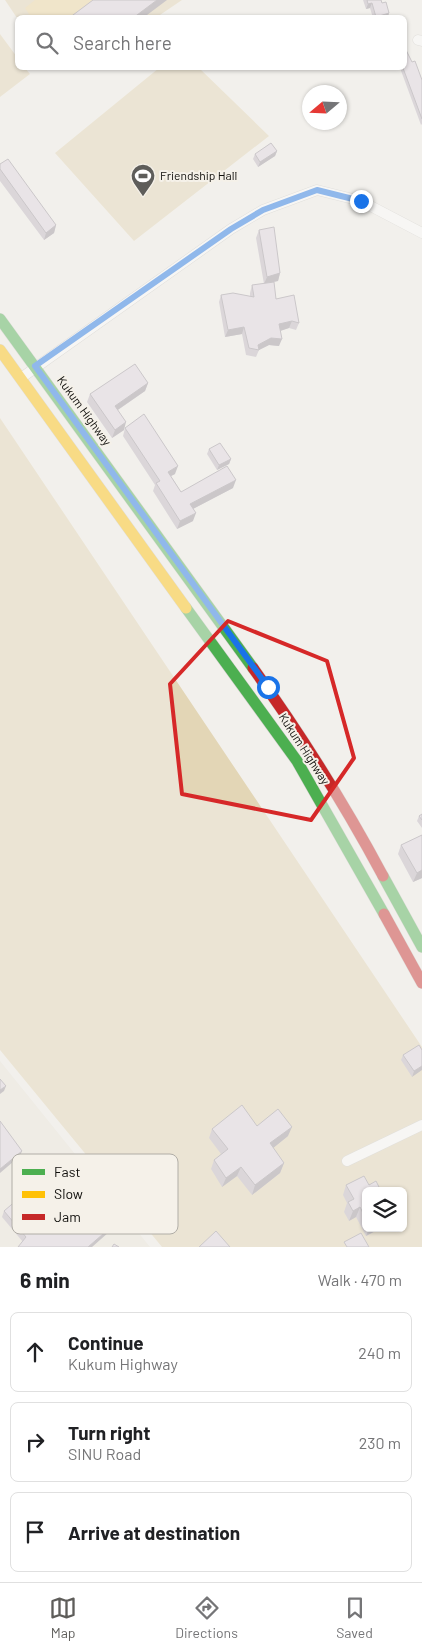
<!DOCTYPE html>
<html lang="en">
<head>
<meta charset="utf-8">
<style>
	:root { --surface:#fff; --page:#f2f2f2; --text:#202124; --muted:#757577; --line:#e0e0e0; --accent:#5e5d5a }
	body { margin:0; font-family:Barlow,sans-serif; background:var(--page); color:var(--text) }
	.controls { position:absolute; right:15px; bottom:15px; display:grid; overflow:hidden; border-radius:8px; box-shadow:0 1px 4px #0004 }
	.controls button { width:45px; height:45px; display:grid; place-items:center; padding:0; border:0; border-bottom:1px solid var(--line); background:var(--surface); color:var(--text); font:25px sans-serif }
	.compass { position:absolute; left:302px; top:85px; width:45px; height:45px; border-radius:50%; background:var(--surface); box-shadow:0 1px 4px #0004; rotate:251deg }
	.stop { position:absolute; width:15px; height:15px; margin:-11px; border:4px solid #1a73e8; border-radius:50%; background:#fff }
	.stop.end { background:#1a73e8; border-color:#fff; box-shadow:0 1px 5px #0008 }
	.list { margin:0; padding:0; list-style:none }
	h2 { display:flex; justify-content:space-between; align-items:center; height:65px; margin:0; padding:0 20px; font-size:21px }
	h2 small { font-size:16px; font-weight:400; color:var(--muted) }
	.list li { display:grid; grid-template-columns:32px 1fr auto; gap:15px; align-items:center; box-sizing:border-box; height:80px; margin:0 10px 10px; padding:0 10px; border:1px solid var(--line); border-radius:8px }
	.list b { display:block; font-size:19px; white-space:nowrap }
	.list p { margin:0; font-size:16px; white-space:nowrap; color:var(--muted) }
	.list em { font-size:16px; font-style:normal; color:var(--muted) }
	.icon { flex:none; width:28px; height:28px; fill:none; stroke:currentColor; stroke-width:2; stroke-linecap:round; stroke-linejoin:round }
	.map { position:relative; flex:none; width:422px; height:1247px; overflow:hidden }
	.search { position:absolute; background:var(--surface); box-shadow:0 1px 4px #0004; left:15px; right:15px; top:15px; height:55px; display:flex; align-items:center; gap:12px; box-sizing:border-box; padding:0 18px; border-radius:8px; color:var(--muted); font-size:19px }
	.sheet { height:335px; background:var(--surface) }
	nav { display:flex; justify-content:space-around; align-items:center; box-sizing:border-box; height:70px; border-top:1px solid var(--line); background:var(--surface); font-size:14px; color:var(--muted) }
	nav a { display:grid; justify-items:center; gap:2px }
	nav .on { color:var(--accent) }
	.map>svg:first-child { display:block }
	.built { fill:#eae6db }
	.green { fill:#e3d6b6; fill-rule:evenodd }
	.water { fill:#eed79f }
	.lines { fill:none; stroke-linecap:round; stroke-linejoin:round }
	.street-casing { stroke:#cccac7; stroke-width:11 }
	.fast-casing { stroke:#cccac7; stroke-width:12 }
	.slow-casing { stroke:#cccac7; stroke-width:12 }
	.jam-casing { stroke:#cccac7; stroke-width:12 }
	.street { stroke:#fdfdfc; stroke-width:10 }
	.fast { stroke:#4caf50; stroke-width:11 }
	.slow { stroke:#ffc107; stroke-width:11 }
	.jam { stroke:#c62828; stroke-width:11 }
	.wall { fill:#bfb7c2 }
	.shaded-wall { fill:#9b959e }
	.building { fill:#ded5e1; stroke:#9b959e }
	.route { stroke:#1a73e8; stroke-width:6 }
	.marked { fill:none; stroke:#d62828; stroke-width:4; stroke-linejoin:round }
	.labels { text-anchor:middle; stroke-width:4; stroke-linejoin:round; paint-order:stroke }
	.poi-label { font-size:12px; fill:#0f0e0b; stroke:#f5f1e9; text-anchor:start }
	.street-label { font-size:12px; fill:#0f0e0b; stroke:#f5f1e9 }
	.key { fill:#f5f1e9; stroke:#b0ada6; stroke-width:1 }
	.key-label { font-size:14px; fill:#0f0e0b }
</style>
</head>
<body>
<div class="map">
<svg width="422" height="1247" viewBox="0 0 422 1247">
	<rect width="100%" height="100%" fill="#f2f0ec"/>
	<path class="built" d="M0,1061L150,1247H0Z"/>
	<path class="green" d="M5,0H182L157,17L17,18Z
		M0,34L17,57L18,68H25L30,74L0,97Z
		M159,68H199L269,136L134,241L55,153Z
		M0,418L422,1047V1247H162L0,1050ZM366,1191H403V1228H366Z"/>
	<path class="water" d="M35,0H102L78,17H31L25,8Z"/>
	<g class="lines">
		<defs>
			<path id="street" d="M418,40L422,41
				M21,378L231,229L263,210L317,190L361,201L422,233
				M347,1161L422,1125"/>
			<path id="fast" d="M0,319L253,668
				M186,608L297,761L384,914
				M383,876L422,947"/>
			<path id="slow" d="M0,350L186,608"/>
			<path id="jam" d="M253,668C301,735 344,803 383,876
				M384,914L422,983"/>
		</defs>
		<use href="#street" class="street-casing"/>
		<use href="#fast" class="fast-casing"/>
		<use href="#slow" class="slow-casing"/>
		<use href="#jam" class="jam-casing"/>
		<use href="#street" class="street"/>
		<use href="#fast" class="fast"/>
		<use href="#slow" class="slow"/>
		<use href="#jam" class="jam"/>
	</g>
	<path class="wall" d="M363,0H381L388,18H373L370,8L366,9Z
		M412,62L422,80V124L421,125L400,68H404Z
		M277,151L275,156L258,167L253,159L255,154Z
		M0,164L56,225L54,233L44,240L0,181Z
		M259,230L280,273L278,281L272,282L276,299L299,323L296,330L289,328L280,331L279,346L269,345L259,350L256,357L246,355L242,334L225,337L219,302L221,295L250,296V293L252,285L264,284L256,238Z
		M148,383L145,391L118,410L124,430L112,438L87,402L90,394Z
		M125,428L175,474L171,476L181,492L233,488L193,509V521L177,529L153,491L155,485L123,436Z
		M209,449L231,459L229,464L217,470L207,454Z
		M422,814V828L417,821L419,816Z
		M422,835V878L413,882L398,854L401,845Z
		M422,1050L412,1077L401,1060L403,1055Z
		M257,1126L288,1136L273,1148L284,1163L280,1173L252,1195L237,1176L222,1187L211,1169L214,1160L221,1154L209,1138L212,1129Z
		M346,1185L366,1191V1228H381L366,1236L356,1217L349,1221L344,1212L347,1203L343,1195Z
		M4,1211L109,1232L23,1242L2,1217Z"/>
	<path class="shaded-wall" d="M157,0H167L143,18H133Z
		M372,3L370,8L366,9L368,4Z
		M389,13L388,18H376Z
		M277,151L275,156L258,167L260,162Z
		M56,225L54,233L44,240L46,233Z
		M280,273L278,281L264,284L267,277Z
		M292,321L289,328L277,332L279,324Z
		M244,327L242,334L225,337L228,330Z
		M271,338L282,339L279,346L269,345L259,350L258,345Z
		M148,383L145,391L113,413L115,406Z
		M126,422L124,430L112,438L115,430Z
		M231,459L229,464L217,470L219,465Z
		M178,466L175,474L165,479L168,472Z
		M236,480L233,488L187,512L190,504Z
		M196,513L193,521L177,529L180,521Z
		M422,870V878L413,882L417,873Z
		M422,1066V1070L412,1077L414,1071Z
		M6,1086L4,1091L0,1094V1090Z
		M292,1127L288,1136L267,1153L270,1143Z
		M22,1151L20,1156L0,1173V1169Z
		M284,1163L280,1173L252,1195L255,1185Z
		M241,1167L237,1176L222,1187L226,1178Z
		M360,1207L356,1217L349,1221L353,1211Z
		M111,1227L109,1232L92,1247H88Z
		M369,1228H381L366,1236Z"/>
	<path class="building" d="M93,0H157L133,18H69Z
		M367,0H381L382,3L386,2L389,13L376,17L372,3L368,4Z
		M404,46L412,62L415,61L422,80V119L403,68H404Z
		M271,143L277,151L260,162L255,154Z
		M8,159L56,225L46,233L0,169V164Z
		M274,227L280,273L267,277L259,230Z
		M274,282L276,299L294,295L299,323L292,321L279,324L282,339L271,338L258,345L259,350L249,348L244,327L228,330L221,295L233,293L254,297L252,285Z
		M135,364L148,383L115,406L126,422L115,430L90,394Z
		M144,414L178,466L168,472L181,492L227,466L236,480L190,504L196,513L180,521L156,483L160,481L125,428Z
		M220,443L231,459L219,465L209,449Z
		M422,814V820L419,816Z
		M422,835V870L417,873L401,845Z
		M419,1045L422,1050V1066L414,1071L403,1055Z
		M0,1079L6,1086L0,1090Z
		M242,1105L257,1126L278,1109L292,1127L270,1143L284,1163L255,1185L241,1167L226,1178L214,1160L228,1149L212,1129Z
		M0,1121L22,1151L0,1169Z
		M60,1163L111,1223V1227L88,1247H18L26,1237L4,1211Z
		M364,1176L369,1185L376,1181L381,1191H366V1219L360,1207L353,1211L348,1202L354,1199L346,1185Z
		M216,1231L230,1247H199Z
		M361,1233L369,1247H347L344,1242Z
		M114,1244L119,1247H112Z"/>
	<g class="lines">
		<path class="route" d="M268,687L35,366L231,229L263,210L317,190L361,201"/>
	</g>
	<path d="M0 0H422V1247H0ZM228,621L327,661L354,758L311,820L182,794L170,684Z" fill="#f2f0ec" fill-opacity=".55" fill-rule="evenodd"/>
	<path class="marked" d="M228,621L327,661L354,758L311,820L182,794L170,684Z"/>
	<defs>
		<symbol id="stadium-pin" viewBox="-11 -11 22 30"><path d="M0 17L-7.5 6A9.5 9.5 0 1 1 7.5 6Z" fill="#5e5d5a" stroke="#f5f1e9"/><path d="M0-5a6.5 5 0 1 0 0 10a6.5 5 0 1 0 0-10ZM-3.5-1.8h7v3.6h-7Z" fill="#fff"/></symbol>
	</defs>
	<g fill-rule="evenodd">
		<use href="#stadium-pin" x="129" y="162" width="28" height="38"/>
	</g>
	<g class="labels">
		<g class="poi-label">
			<text x="160" y="180">Friendship Hall</text>
		</g>
		<g class="street-label">
			<text transform="translate(84 411) rotate(54)" y="4">Kukum Highway</text>
			<text transform="translate(304 749) rotate(57)" y="4">Kukum Highway</text>
		</g>
	</g>
	<rect x="12" y="1154" width="166" height="80" rx="8" class="key"/>
	<rect x="22" y="1169" width="23" height="6" fill="#4caf50"/>
	<rect x="22" y="1191" width="23" height="7" fill="#ffc107"/>
	<rect x="22" y="1214" width="23" height="6" fill="#c62828"/>
	<g class="key-label">
		<text x="54" y="1177">Fast</text>
		<text x="54" y="1199">Slow</text>
		<text x="54" y="1222">Jam</text>
	</g>
</svg>
<div class="controls">
<button><svg class="icon" aria-label="layers" viewBox="0 0 24 24"><path d="M12 4l9 5-9 5-9-5zM3 14l9 5 9-5"/></svg></button>
</div>
<svg class="compass" viewBox="-18 -18 36 36"><path d="M0-13l5 13h-10z" fill="#e53935"/><path d="M0 13l5-13h-10z" fill="#757577"/></svg>
<div class="stop" style="left:268px;top:687px"></div>
<div class="stop end" style="left:361px;top:201px"></div>
<div class="search"><svg class="icon" aria-label="search" viewBox="0 0 24 24"><circle cx="10" cy="10" r="6"/><path d="M15 15l6 6"/></svg>Search here</div>
</div>
<section class="sheet">
<h2>6 min<small>Walk · 470 m</small></h2>
<ul class="list">
<li><svg class="icon" aria-label="ahead" viewBox="0 0 24 24"><path d="M12 20V5M6 11l6-6 6 6"/></svg><div><b>Continue</b><p>Kukum Highway</p></div><em>240 m</em></li>
<li><svg class="icon" aria-label="right" viewBox="0 0 24 24"><path d="M7 20v-9h11M14 6l5 5-5 5"/></svg><div><b>Turn right</b><p>SINU Road</p></div><em>230 m</em></li>
<li><svg class="icon" aria-label="arrive" viewBox="0 0 24 24"><path d="M6 21V4h12l-3 4 3 4H6"/></svg><div><b>Arrive at destination</b></div></li>
</ul>
</section>
<nav>
<a class="on"><svg class="icon" aria-label="map" viewBox="0 0 24 24"><path d="M3 6l6-2 6 2 6-2v14l-6 2-6-2-6 2zM9 4v14M15 6v14"/></svg>Map</a>
<a><svg class="icon" aria-label="directions" viewBox="0 0 24 24"><path d="M12 3l9 9-9 9-9-9zM9 14v-3h6M13 9l2 2-2 2"/></svg>Directions</a>
<a><svg class="icon" aria-label="saved" viewBox="0 0 24 24"><path d="M7 4h10v16l-5-4-5 4z"/></svg>Saved</a>
</nav>
</body>
</html>
